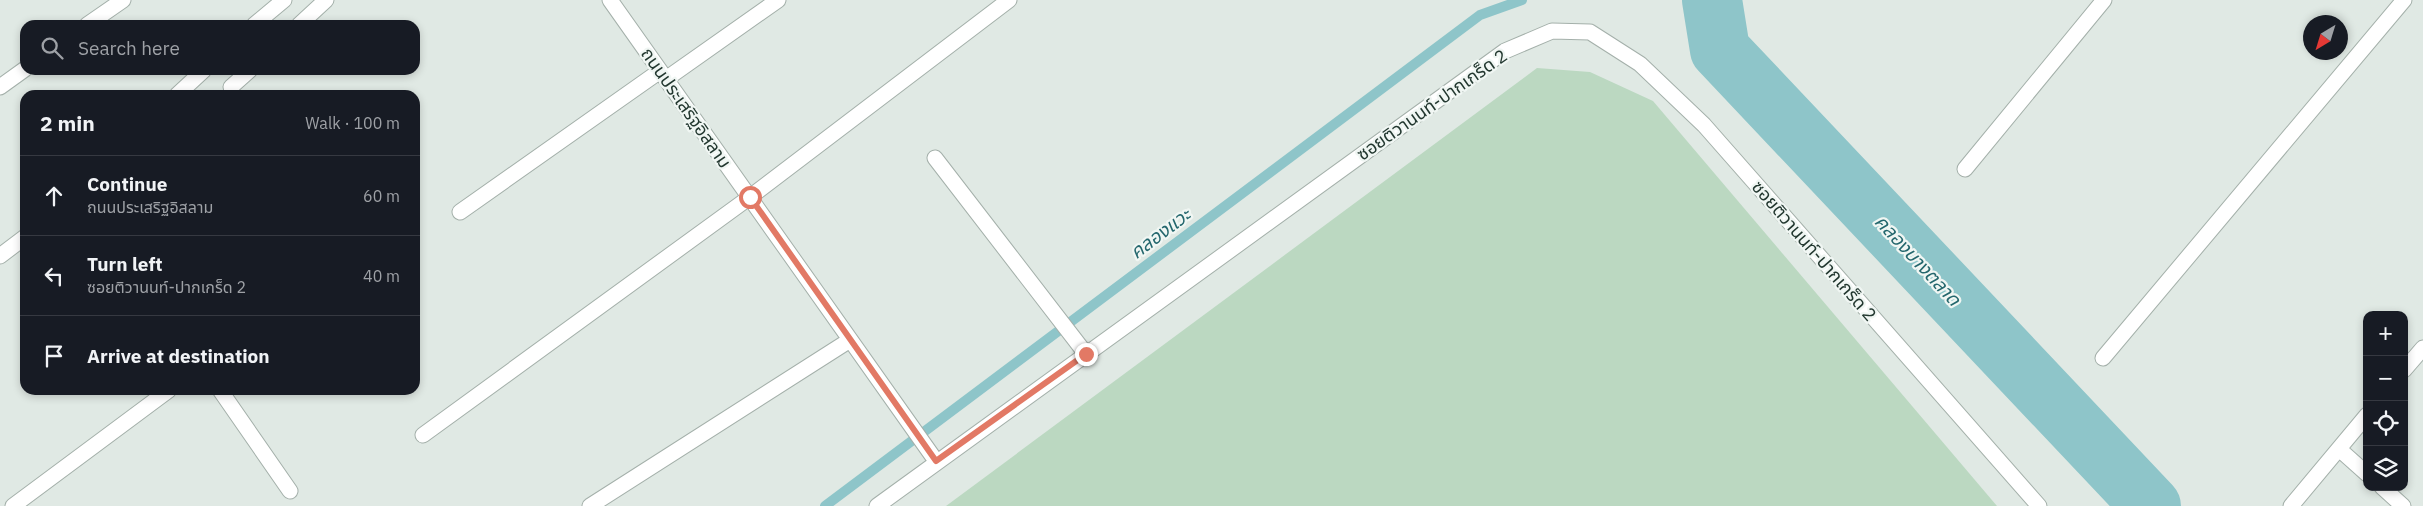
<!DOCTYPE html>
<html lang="en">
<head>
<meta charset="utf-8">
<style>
	:root { --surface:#171b24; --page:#242831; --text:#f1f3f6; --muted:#9ea1a6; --line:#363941 }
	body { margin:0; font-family:"IBM Plex Sans","Noto Sans Thai",sans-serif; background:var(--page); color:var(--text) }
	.controls { position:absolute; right:15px; bottom:15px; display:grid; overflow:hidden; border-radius:10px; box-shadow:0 2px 8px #0003 }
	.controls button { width:45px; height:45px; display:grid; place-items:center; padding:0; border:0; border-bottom:1px solid var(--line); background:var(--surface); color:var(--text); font:25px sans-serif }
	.compass { position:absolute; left:2303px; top:15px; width:45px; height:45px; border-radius:50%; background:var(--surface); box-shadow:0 2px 8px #0003; rotate:218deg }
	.stop { position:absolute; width:15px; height:15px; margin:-11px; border:4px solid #e27965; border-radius:50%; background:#fff }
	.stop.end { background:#e27965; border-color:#fff; box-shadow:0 1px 5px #0008 }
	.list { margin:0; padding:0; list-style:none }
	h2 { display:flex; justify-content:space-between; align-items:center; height:65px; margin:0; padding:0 20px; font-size:21px }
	h2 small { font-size:16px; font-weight:400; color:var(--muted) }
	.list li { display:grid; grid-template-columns:32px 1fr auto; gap:15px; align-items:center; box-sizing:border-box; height:80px; padding:0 20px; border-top:1px solid var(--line) }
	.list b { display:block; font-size:19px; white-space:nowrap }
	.list p { margin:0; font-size:16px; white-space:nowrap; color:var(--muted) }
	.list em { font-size:16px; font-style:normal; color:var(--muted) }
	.icon { flex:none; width:28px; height:28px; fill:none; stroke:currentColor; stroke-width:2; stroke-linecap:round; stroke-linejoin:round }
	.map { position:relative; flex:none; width:2423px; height:506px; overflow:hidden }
	.search { position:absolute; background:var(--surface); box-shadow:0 2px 8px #0003; left:20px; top:20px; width:400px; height:55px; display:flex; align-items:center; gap:12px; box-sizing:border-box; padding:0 18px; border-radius:15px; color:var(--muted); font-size:19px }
	.panel { position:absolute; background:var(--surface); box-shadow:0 2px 8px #0003; left:20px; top:90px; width:400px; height:305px; border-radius:15px }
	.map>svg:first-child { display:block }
	.green { fill:#bbd8c1 }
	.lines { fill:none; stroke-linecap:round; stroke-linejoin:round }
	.stream { stroke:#8ec5c9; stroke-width:10 }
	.river { stroke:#8ec5c9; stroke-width:60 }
	.minor-casing { stroke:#a4b0aa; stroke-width:17 }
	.minor { stroke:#fff; stroke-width:15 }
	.route { stroke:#e27965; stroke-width:6 }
	.labels { text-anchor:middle; stroke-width:4.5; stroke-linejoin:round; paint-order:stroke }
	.street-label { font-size:18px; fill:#233830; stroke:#f0f6f3 }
	.water-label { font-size:19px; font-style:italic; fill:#24676d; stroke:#f0f6f3 }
</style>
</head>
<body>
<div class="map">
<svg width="2423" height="506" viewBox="0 0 2423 506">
	<rect width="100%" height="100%" fill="#e0e9e4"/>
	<path class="green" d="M1537,68L1590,72L1653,101L1997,506H946Z"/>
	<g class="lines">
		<path class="stream" d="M825,506L1480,15L1522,0"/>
		<path class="river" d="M1712,0L1720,50L2151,506"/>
		<defs>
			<path id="minor" d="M610,0L936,461
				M87,25L123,0
				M254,25L284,0
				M299,25L326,0
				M666,79L778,0
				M0,87L25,69
				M231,87L250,70
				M177,95L204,70
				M935,158L1086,354
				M1965,169L2104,0
				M460,212L660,71
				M0,256L25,237
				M2103,358L2404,0
				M2404,370L2423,348
				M220,390L290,491
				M423,435L750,197L1009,0
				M2339,449L2367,474
				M2382,487L2403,506
				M13,506L169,390
				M590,506L850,340
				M877,506L1505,51L1552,31L1590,32L1640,64L1704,125L2039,506
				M2291,506L2367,415"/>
		</defs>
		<use href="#minor" class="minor-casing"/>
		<use href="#minor" class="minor"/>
	</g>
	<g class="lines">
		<path class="route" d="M750,197L936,461L1086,354"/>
	</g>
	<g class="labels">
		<g class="street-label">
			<text transform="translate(1432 105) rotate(-35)" y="6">ซอยติวานนท์-ปากเกร็ด 2</text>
			<text transform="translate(686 108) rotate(55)" y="6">ถนนประเสริฐอิสลาม</text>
			<text transform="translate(1814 251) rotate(49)" y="6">ซอยติวานนท์-ปากเกร็ด 2</text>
		</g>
		<g class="water-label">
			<text transform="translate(1160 233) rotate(-37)" y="7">คลองแวะ</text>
			<text transform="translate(1918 260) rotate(47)" y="7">คลองบางตลาด</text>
		</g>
	</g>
</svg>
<div class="controls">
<button>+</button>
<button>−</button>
<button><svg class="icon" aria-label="locate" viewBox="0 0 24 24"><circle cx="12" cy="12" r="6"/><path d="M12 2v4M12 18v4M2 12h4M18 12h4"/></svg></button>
<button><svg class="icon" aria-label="layers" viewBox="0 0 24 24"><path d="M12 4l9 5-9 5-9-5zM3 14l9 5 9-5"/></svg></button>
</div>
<svg class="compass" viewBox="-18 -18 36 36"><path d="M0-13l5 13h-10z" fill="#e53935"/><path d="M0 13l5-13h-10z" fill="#9ea1a6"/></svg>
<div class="stop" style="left:750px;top:197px"></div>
<div class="stop end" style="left:1086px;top:354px"></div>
<div class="search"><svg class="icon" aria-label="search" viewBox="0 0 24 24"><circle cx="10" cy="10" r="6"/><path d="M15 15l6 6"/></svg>Search here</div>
<section class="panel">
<h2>2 min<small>Walk · 100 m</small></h2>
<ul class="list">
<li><svg class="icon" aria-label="ahead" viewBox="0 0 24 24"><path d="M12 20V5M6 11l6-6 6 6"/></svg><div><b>Continue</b><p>ถนนประเสริฐอิสลาม</p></div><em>60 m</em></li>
<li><svg class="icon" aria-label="left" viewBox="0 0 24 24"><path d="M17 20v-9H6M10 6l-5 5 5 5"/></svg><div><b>Turn left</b><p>ซอยติวานนท์-ปากเกร็ด 2</p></div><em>40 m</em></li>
<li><svg class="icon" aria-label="arrive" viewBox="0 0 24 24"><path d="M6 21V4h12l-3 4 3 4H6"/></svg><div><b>Arrive at destination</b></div></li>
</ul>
</section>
</div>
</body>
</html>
